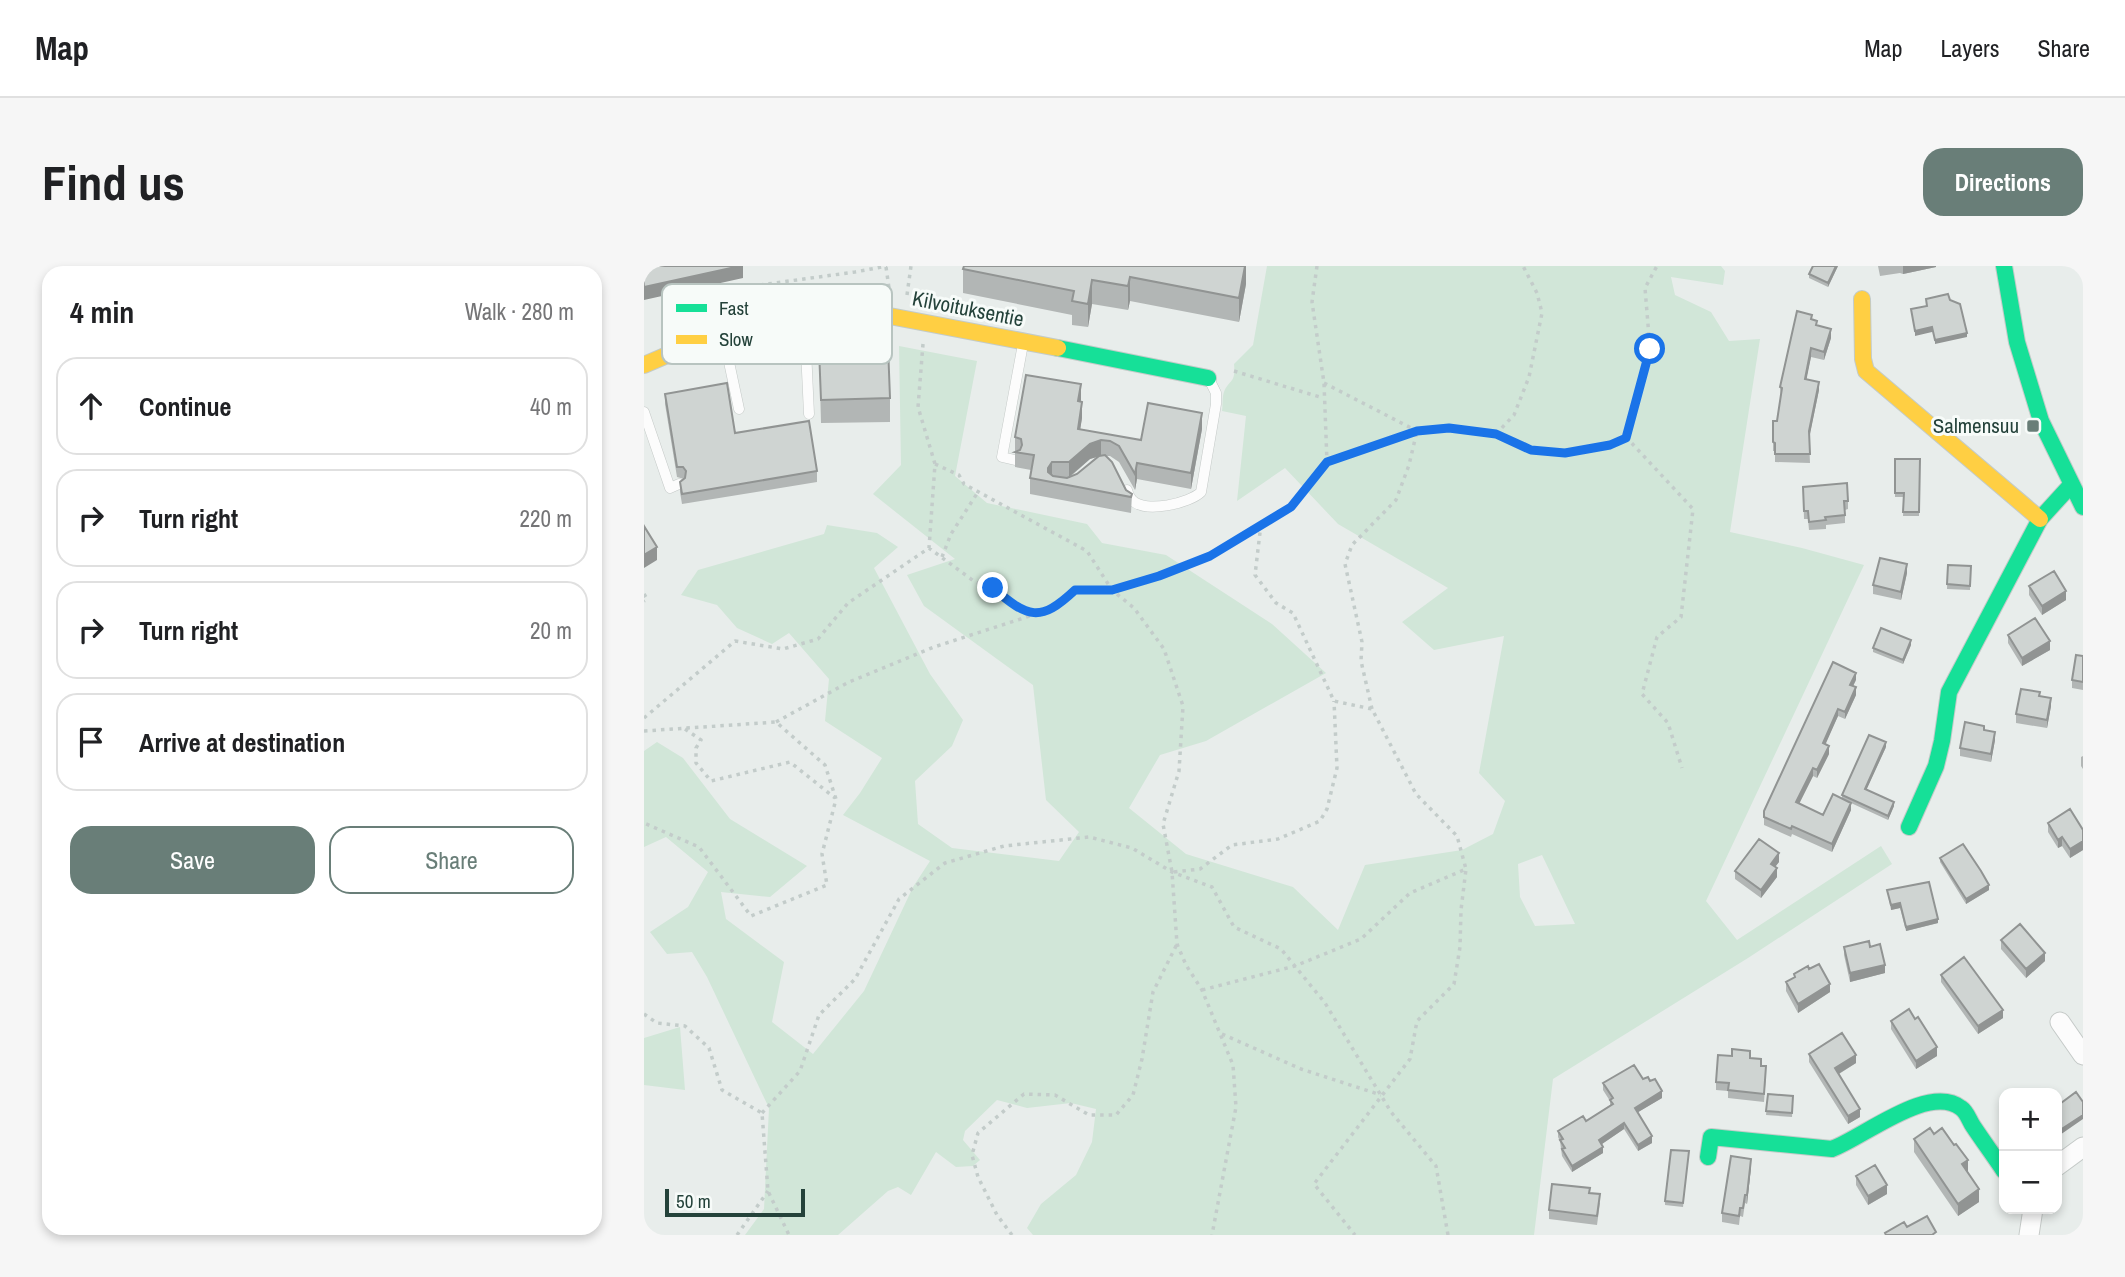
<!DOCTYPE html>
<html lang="en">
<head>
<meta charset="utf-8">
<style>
	:root { --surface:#fff; --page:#f6f6f6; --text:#202124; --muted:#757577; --line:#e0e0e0; --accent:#697e78 }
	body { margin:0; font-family:"Archivo Narrow",sans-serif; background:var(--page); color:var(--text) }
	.controls { position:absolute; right:21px; bottom:21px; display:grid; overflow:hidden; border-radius:14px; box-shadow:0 4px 10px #0003 }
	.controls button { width:63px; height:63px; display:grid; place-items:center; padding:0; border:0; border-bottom:2px solid var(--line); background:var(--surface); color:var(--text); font:35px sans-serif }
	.scale { position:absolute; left:21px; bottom:18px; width:140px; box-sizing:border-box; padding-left:7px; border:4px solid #24423a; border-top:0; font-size:19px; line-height:24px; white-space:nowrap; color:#24423a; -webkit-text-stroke:5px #f7fbf9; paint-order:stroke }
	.stop { position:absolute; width:21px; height:21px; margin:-16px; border:5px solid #1a73e8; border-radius:50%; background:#fff }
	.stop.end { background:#1a73e8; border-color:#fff; box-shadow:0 2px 7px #0008 }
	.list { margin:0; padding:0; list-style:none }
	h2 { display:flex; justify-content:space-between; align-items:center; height:91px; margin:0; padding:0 28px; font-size:30px }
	h2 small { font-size:23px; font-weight:400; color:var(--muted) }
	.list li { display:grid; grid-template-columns:46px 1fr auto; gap:21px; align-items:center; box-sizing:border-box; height:98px; margin:0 14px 14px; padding:0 14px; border:2px solid var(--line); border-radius:21px }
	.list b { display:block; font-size:26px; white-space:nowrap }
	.list em { font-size:23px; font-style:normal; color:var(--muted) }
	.actions { display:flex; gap:14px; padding:21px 28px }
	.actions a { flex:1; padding:16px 0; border:2px solid var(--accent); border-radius:21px; text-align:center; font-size:24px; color:var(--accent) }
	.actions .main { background:var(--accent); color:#fff }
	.icon { flex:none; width:38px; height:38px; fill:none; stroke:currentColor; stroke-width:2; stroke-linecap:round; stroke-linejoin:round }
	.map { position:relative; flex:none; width:1439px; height:969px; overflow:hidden; border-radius:21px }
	header { display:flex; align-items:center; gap:42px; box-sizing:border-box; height:98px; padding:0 35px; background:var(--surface); border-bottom:2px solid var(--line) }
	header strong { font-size:33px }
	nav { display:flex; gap:38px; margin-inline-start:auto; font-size:24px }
	.intro { display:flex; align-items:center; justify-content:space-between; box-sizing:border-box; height:168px; padding:0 42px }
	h1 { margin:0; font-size:49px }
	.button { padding:18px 32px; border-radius:21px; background:var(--accent); color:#fff; font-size:24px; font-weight:700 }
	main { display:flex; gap:42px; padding:0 42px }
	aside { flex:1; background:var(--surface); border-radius:21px; box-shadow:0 4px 10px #0003 }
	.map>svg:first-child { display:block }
	.green { fill:#d1e6d8; fill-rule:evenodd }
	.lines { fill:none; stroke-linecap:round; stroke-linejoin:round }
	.lane-casing { stroke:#c5cac8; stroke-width:11 }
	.street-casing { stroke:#c5cac8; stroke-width:21 }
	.fast-casing { stroke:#c3cbc8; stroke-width:18 }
	.slow-casing { stroke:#c3cbc8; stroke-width:18 }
	.path { stroke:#c3ccca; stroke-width:3.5; stroke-dasharray:3.5 5; stroke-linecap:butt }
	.lane { stroke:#fcfcfc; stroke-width:10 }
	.street { stroke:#fcfcfc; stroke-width:19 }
	.fast { stroke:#16e098; stroke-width:16 }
	.slow { stroke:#ffcf43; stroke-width:16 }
	.wall { fill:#b2b6b5; fill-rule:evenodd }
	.shaded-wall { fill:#919493 }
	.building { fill:#cfd4d2; stroke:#919493; stroke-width:2 }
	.route { stroke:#1a73e8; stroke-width:9 }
	.poi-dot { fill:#697e78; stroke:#f7fbf9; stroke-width:2.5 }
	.labels { text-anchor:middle; stroke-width:6; stroke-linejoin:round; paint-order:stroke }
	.street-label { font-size:21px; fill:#24423a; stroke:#f7fbf9 }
	.poi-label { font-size:21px; fill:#24423a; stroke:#f7fbf9; text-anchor:end }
	.key { fill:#f7fbf9; stroke:#b8c4c0; stroke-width:2 }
	.key-label { font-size:19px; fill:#24423a }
</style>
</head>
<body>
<header>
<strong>Map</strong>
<nav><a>Map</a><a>Layers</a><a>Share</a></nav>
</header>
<div class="intro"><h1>Find us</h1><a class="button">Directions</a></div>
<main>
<aside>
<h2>4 min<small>Walk · 280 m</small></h2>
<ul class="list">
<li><svg class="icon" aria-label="ahead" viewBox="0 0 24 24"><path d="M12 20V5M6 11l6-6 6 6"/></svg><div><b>Continue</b></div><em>40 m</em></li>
<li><svg class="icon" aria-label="right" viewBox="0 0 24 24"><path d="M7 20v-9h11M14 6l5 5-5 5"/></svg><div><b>Turn right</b></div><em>220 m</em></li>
<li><svg class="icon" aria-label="right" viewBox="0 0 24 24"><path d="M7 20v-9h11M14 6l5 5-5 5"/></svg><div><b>Turn right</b></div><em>20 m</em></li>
<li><svg class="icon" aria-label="arrive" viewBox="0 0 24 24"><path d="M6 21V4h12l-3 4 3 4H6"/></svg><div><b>Arrive at destination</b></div></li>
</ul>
<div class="actions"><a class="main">Save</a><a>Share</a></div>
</aside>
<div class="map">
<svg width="1439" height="969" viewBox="0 0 1439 969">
	<rect width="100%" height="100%" fill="#e8edeb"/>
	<path class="green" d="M623,0H1077L1081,5L1079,19L1027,11L1031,29L1067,46L1085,75L1116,73L1086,266L1158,282L1220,299L1062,635L1093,674L1237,580L1248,598L1104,692L909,813L890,969H389L383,962L397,938L432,909L448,876L452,843L427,837L383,842L353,834L321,865L319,874L336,894L329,900L312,901L292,886L267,929L254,921L244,925L194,969H101L120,943L125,842L63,711L48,686L23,688L6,666L44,641L64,606L22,571L0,581V485L13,476L39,492L86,553L163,600L126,631L77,626L82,653L140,696L128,756L169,788L220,725L269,621L286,595L199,549L216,527L238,492L181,455L185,413L145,367L128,378L93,362L73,339L37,329L54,304L180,268L183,259L233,267L254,281L230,302L286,408L319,454L308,480L271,515L274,558L308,582L415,595L435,566L402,534L389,419L280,340L263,309L311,293L229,228L257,199L255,80L333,95L311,210L343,237L443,258L458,277L522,289L628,358L682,407L562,475L516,489L485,542L542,588L649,621L694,664L721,599L818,584L849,568L861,535L835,507L860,370L790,384L758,356L804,322L694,258L641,202L593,235L602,150L578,145C579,139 578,131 580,126C585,113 592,118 590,98L609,79ZM898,589L931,658L891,660L876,631L874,598Z
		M36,761L41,824L0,819V772Z"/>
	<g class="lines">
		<defs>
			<path id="lane" d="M160,41L165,148
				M79,68L95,143
				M0,146L26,222L35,218
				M371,194L358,191L379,78
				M483,224C484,228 486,232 488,234C501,248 546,237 557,226L572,138V127L565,113"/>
			<path id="street" d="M1416,756L1439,789
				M1413,900L1439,881
				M1385,969L1389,943"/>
			<path id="fast" d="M1360,0L1373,76L1397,155L1439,241
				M414,82L564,112
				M1265,561L1292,500L1298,475L1305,426L1396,253L1427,219
				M1064,891L1067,871L1188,883C1220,871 1285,817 1317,842C1323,846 1325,854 1329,860C1339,875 1350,890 1360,905"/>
			<path id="slow" d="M1218,33L1219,93L1222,105L1396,253
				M0,99L121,47L160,40L198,41L414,82"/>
		</defs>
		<use href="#lane" class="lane-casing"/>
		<use href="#street" class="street-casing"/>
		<use href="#fast" class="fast-casing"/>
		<use href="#slow" class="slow-casing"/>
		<path class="path" d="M673,0L668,36L680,117L683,196
			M242,1L245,22L248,25
			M116,19L211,6L243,0
			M263,29L267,0
			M279,78L274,141L291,198L285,282
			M590,105L679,132
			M680,117L773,165L805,162L852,168L887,184L921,187L966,179L982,171L1006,83L1001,22L1013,0
			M852,168L870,149L885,111L898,47L893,27L879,0
			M982,171L1049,243L1037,351L1013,371L998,428L1024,457L1038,502
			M291,198L315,209L320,218L443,285L468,324L490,342L520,383L539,440L535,505L519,558L528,606L533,678L542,699L558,724L589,799L592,841L568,969
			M617,258L611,309L632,337L649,347L690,435L728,443L772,528L813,570L822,603
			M298,291L307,268L334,226
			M0,328L3,333L0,335
			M728,443L717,395L718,376L701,298L708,279L752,234L765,199L773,165
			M0,452L91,375L139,383L174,373L204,337L285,282L331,316L349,322L371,340L394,348L414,341L431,324H468L515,310L566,290L647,241L683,196L773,165
			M132,456L205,416L290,381L392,348
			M41,463L57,474L52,482V497L67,515L146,496L191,532
			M0,465L132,456L181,499L192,533L178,588L183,619L107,650L55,581L0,557
			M530,606L556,603L588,579L634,573L676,555L683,543L693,502L690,435
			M558,724L651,700L717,673L766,627L822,603L817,644L816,681L810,718L773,755L766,793L670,918L711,969
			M0,748L13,757L41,760L65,782L78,824L118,847L124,925L145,969
			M578,768L657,803L737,829
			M118,847L156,805L175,749L211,713L255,633L301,597L360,580L445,571L488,582L528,606L568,621L590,661L637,683L681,737L747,846L792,900L804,969
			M93,969L124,925
			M368,969L353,949L334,911L328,889L334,867L380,828L411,829L445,849H472L489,829L498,793L509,726L533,678"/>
		<use href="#lane" class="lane"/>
		<use href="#street" class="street"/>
		<use href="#fast" class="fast"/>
		<use href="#slow" class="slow"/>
	</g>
	<path class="wall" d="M602,0V18L595,56L486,35L484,44L448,38L444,61L428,59V49L319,27V3Z
		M1169,0H1194L1184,21L1165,12V8Z
		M1234,0H1292V1L1259,8L1256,7L1236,10Z
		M1168,54L1187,72L1180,94L1167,91L1162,113L1175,124L1165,172L1166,197L1131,196V185H1129V155H1133L1137,130L1136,121Z
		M175,83L246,132V156L177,157Z
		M21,128L91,167L173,205V216L38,238L36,226V216L40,213L33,211L21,138Z
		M437,136L438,152L436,163L497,174L558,163L547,223L493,213L491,224L475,196L466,190H462L482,224L488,228L487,247L386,228V212L387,204L371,201V171ZM454,190L433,208L426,211L446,193Z
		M1251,193H1276L1275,250H1259L1260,231H1251Z
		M1159,221L1204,235V243L1201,244V257L1182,259V263L1165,264L1164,253H1160Z
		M1304,299L1327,300L1326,324L1303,323Z
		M1263,307L1257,334L1229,328V319Z
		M1385,320L1422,334L1398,349L1385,329Z
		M1364,369L1406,384L1378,400L1364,377Z
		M1267,379L1259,398L1229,386V382Z
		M1439,390V424L1428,422V414Z
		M1212,414L1209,420L1212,429L1201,453L1194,450L1181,478L1185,488L1173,512L1169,510L1155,538L1179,549L1198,532V529L1242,481L1222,524L1250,540L1244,554L1207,537V544L1188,586L1148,568L1147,571L1120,559V545Z
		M1396,430L1407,440L1403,462L1372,457V448Z
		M1340,464L1351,474L1347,496L1316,490V482Z
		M1439,490V503L1437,500V491Z
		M1404,557L1439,564V584L1426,592L1418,580L1414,582L1404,566Z
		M1296,592L1345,624L1322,638L1296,596Z
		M1135,596L1131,601L1133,611L1117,632L1091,613V605Z
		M1243,624L1294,657L1262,665L1256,642L1247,644Z
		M1357,674L1401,695L1382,712L1357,683Z
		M1200,681H1226L1241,707L1206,716L1200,689Z
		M1165,703L1186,726L1154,747L1142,725V716L1150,712V708Z
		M1297,709L1359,752L1334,768L1297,716Z
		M1247,755L1293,790L1272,803L1247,763Z
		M1165,788L1212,797L1195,808L1216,851L1204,858L1165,796Z
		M1106,792L1117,800L1122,809L1120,836L1084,832V825L1072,824V816Z
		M999,813L1018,832L994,846L1008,877L994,885L980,863L958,878L959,887L928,906L918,890L916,875L914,871V865L942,855L966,839V835L959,824V817Z
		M1124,828L1149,830L1148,851L1122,849Z
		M1270,873L1335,936L1314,950L1270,886Z
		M1045,885L1039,941L1021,939V935Z
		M1107,901L1103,938L1101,937L1099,951L1096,950L1095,959L1078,956V947Z
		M1212,910L1243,928L1224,939L1212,919Z
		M946,927L956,937L953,959L905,953V944Z"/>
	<path class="shaded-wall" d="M96,0H99V12L0,34V21Z
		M601,0H602V18L595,56V32Z
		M1192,0H1194L1184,21V17Z
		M1259,0H1292V1L1259,8Z
		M486,11V35L484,44V20Z
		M448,14V38L444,61V38Z
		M1288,61V66L1271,70V65Z
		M1187,63V72L1180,94V86Z
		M1323,67V71L1291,78V74Z
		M1167,82V91L1161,121V113Z
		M1175,116V124L1165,173V165Z
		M437,118V134L434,151V135Z
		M438,136V152L434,178V163Z
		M558,147V163L547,223V207Z
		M457,174V190L446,193L425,211V196L446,178Z
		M408,196V212L405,216L404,202Z
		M493,197V213L491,224V208Z
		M13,281V294L0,302V289Z
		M1263,298V307L1257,334V326Z
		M1422,325V334L1398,349V340Z
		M1267,374V379L1259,398V394Z
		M1406,375V384L1378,400V392Z
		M1212,407V414L1206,426V419Z
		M1212,421V429L1201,453V446Z
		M1407,432V440L1403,462V454Z
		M1194,443V450L1179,484V477Z
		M1351,466V474L1347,496V488Z
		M1242,476V481L1221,527V523Z
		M1185,480V488L1173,512V504Z
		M1169,502V510L1152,544V536Z
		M1250,536V540L1244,554V550Z
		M1207,537V544L1188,586V578Z
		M1418,571V580L1414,582V574Z
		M1439,575V584L1426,592V583Z
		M1135,587V596L1127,606V598Z
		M1133,602V611L1117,632V624Z
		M1345,619V624L1322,638V633Z
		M1256,637V642L1247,644V639Z
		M1294,653V657L1262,665V661Z
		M1401,687V695L1382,712V703Z
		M1241,699V707L1206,716V707Z
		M1186,718V726L1154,747V738Z
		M1359,744V752L1334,768V760Z
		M1293,781V790L1272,803V795Z
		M1212,789V797L1191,810V802Z
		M1018,825V832L991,848V842Z
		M1216,843V851L1204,858V850Z
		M1439,849V853L1413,871V866Z
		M980,857V863L955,880V874Z
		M1008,870V877L994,885V879Z
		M959,881V887L928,906V900Z
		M1107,893V901L1103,938V929Z
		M1324,894V907L1318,898Z
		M1243,919V928L1224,939V930Z
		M1335,923V936L1314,950V938Z"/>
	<path class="building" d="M0,0H96L0,21Z
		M320,0H601L595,32L486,11L484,20L448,14L444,38L428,35L430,25L319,3Z
		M1169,0H1192L1184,17L1165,8Z
		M1304,28L1306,34L1316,38L1323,67L1291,74L1288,61L1271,65L1267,43L1283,40L1282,33Z
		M1153,45L1168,49L1167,53L1173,55L1172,59L1187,63L1180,86L1167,82L1161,113L1175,116L1165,165L1166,188H1131V177L1129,176V155H1133L1138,122L1136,121Z
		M244,80L246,132L177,134L175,83Z
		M382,109L437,118L434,135L438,136L434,163L497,174L504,137L558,147L547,207L493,197L491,208L475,180L466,175L457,174L446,178L425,196H408L404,202V206L409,210L423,212L433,208L455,190L461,189L468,196L482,224L488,228L487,231L386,212L390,189L371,186L376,184L378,179L377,173L371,171Z
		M83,117L91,167L165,155L173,205L38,228L36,216L41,212L42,205L39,201H33L21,128Z
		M1251,193H1276L1275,246H1259L1260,227H1251Z
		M1203,217L1204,235H1200L1201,249L1181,251L1182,254L1165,256L1164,245H1160L1159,221Z
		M0,260L13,281L0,289Z
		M1236,292L1263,298L1257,326L1229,319Z
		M1304,299L1327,300L1326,320L1303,318Z
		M1410,305L1422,325L1398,340L1385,320Z
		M1391,352L1406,375L1378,392L1364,369Z
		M1237,362L1267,374L1259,394L1229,382Z
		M1432,389L1439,390V416L1428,414Z
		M1189,396L1212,407L1206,419L1212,421L1201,446L1194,443L1179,477L1185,480L1173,504L1169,502L1152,536L1179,549L1189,528L1207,537L1188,578L1148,560L1147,563L1120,551V545Z
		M1377,423L1396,426L1395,430L1407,432L1403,454L1372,448Z
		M1321,456L1340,460V464L1351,466L1347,488L1316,482Z
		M1225,469L1242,476L1221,523L1250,536L1244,550L1198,529Z
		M1426,543L1439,564V575L1426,583L1418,571L1414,574L1404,557Z
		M1115,573L1135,587L1127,598L1133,602L1117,624L1091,605Z
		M1319,578L1337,605L1345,619L1322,633L1296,592Z
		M1285,616L1294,653L1262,661L1256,637L1247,639L1243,624Z
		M1376,658L1401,687L1382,703L1357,674Z
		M1225,675L1226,681L1236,678L1241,699L1206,707L1200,681Z
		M1320,691L1359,744L1334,760L1297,709Z
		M1175,698L1186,718L1154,738L1142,716L1151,711L1150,708L1164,700L1165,703Z
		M1265,743L1271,753L1274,751L1293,781L1272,795L1247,755Z
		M1198,767L1212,789L1191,802L1216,843L1204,850L1165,788Z
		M1088,783L1106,785V792L1117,793V800H1122L1120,828L1084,824L1085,817L1072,816L1074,789L1088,790Z
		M990,799L999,813L1004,811L1006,815L1011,813L1018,825L991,842L1008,870L994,879L980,857L955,874L959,881L928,900L918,883L921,882L916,874L919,873L914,865L939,850L942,855L969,838L966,834L969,832L959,817Z
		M1432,826L1439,836V849L1413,866V837H1417Z
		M1124,828L1149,830L1148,847L1122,845Z
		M1286,862L1290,868L1298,862L1310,879L1312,878L1324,894L1318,898L1335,923L1314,938L1270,873Z
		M1027,884L1045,885L1039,937L1021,935Z
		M1087,890L1107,893L1103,929H1101L1099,942H1096L1095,950L1078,947Z
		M1231,899L1243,919L1224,930L1212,910Z
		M908,918L946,922L945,927L956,928L953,950L905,944Z
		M1283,950L1292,966L1288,969H1242L1241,967L1260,956L1263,961Z"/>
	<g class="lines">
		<path class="route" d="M349,322C384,352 396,357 431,324H468L515,310L566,290L647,241L683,196L773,165L805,162L852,168L887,184L921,187L966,179L982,172L1006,83"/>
	</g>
	<rect class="poi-dot" x="1382" y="153" width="14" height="14" rx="3.5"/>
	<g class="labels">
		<g class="street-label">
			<text transform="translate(324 43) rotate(11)" y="7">Kilvoituksentie</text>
		</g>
		<g class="poi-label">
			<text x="1375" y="167">Salmensuu</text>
		</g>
	</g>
	<rect x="18" y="18" width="230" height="80" rx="10" class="key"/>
	<rect x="32" y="38" width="31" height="8" fill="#16e098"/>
	<rect x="32" y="69" width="31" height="9" fill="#ffcf43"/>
	<g class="key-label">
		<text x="75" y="49">Fast</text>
		<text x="75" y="80">Slow</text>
	</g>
</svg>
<div class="controls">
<button>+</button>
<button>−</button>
</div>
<div class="scale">50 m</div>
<div class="stop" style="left:1006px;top:83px"></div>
<div class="stop end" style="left:349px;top:322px"></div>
</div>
</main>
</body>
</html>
